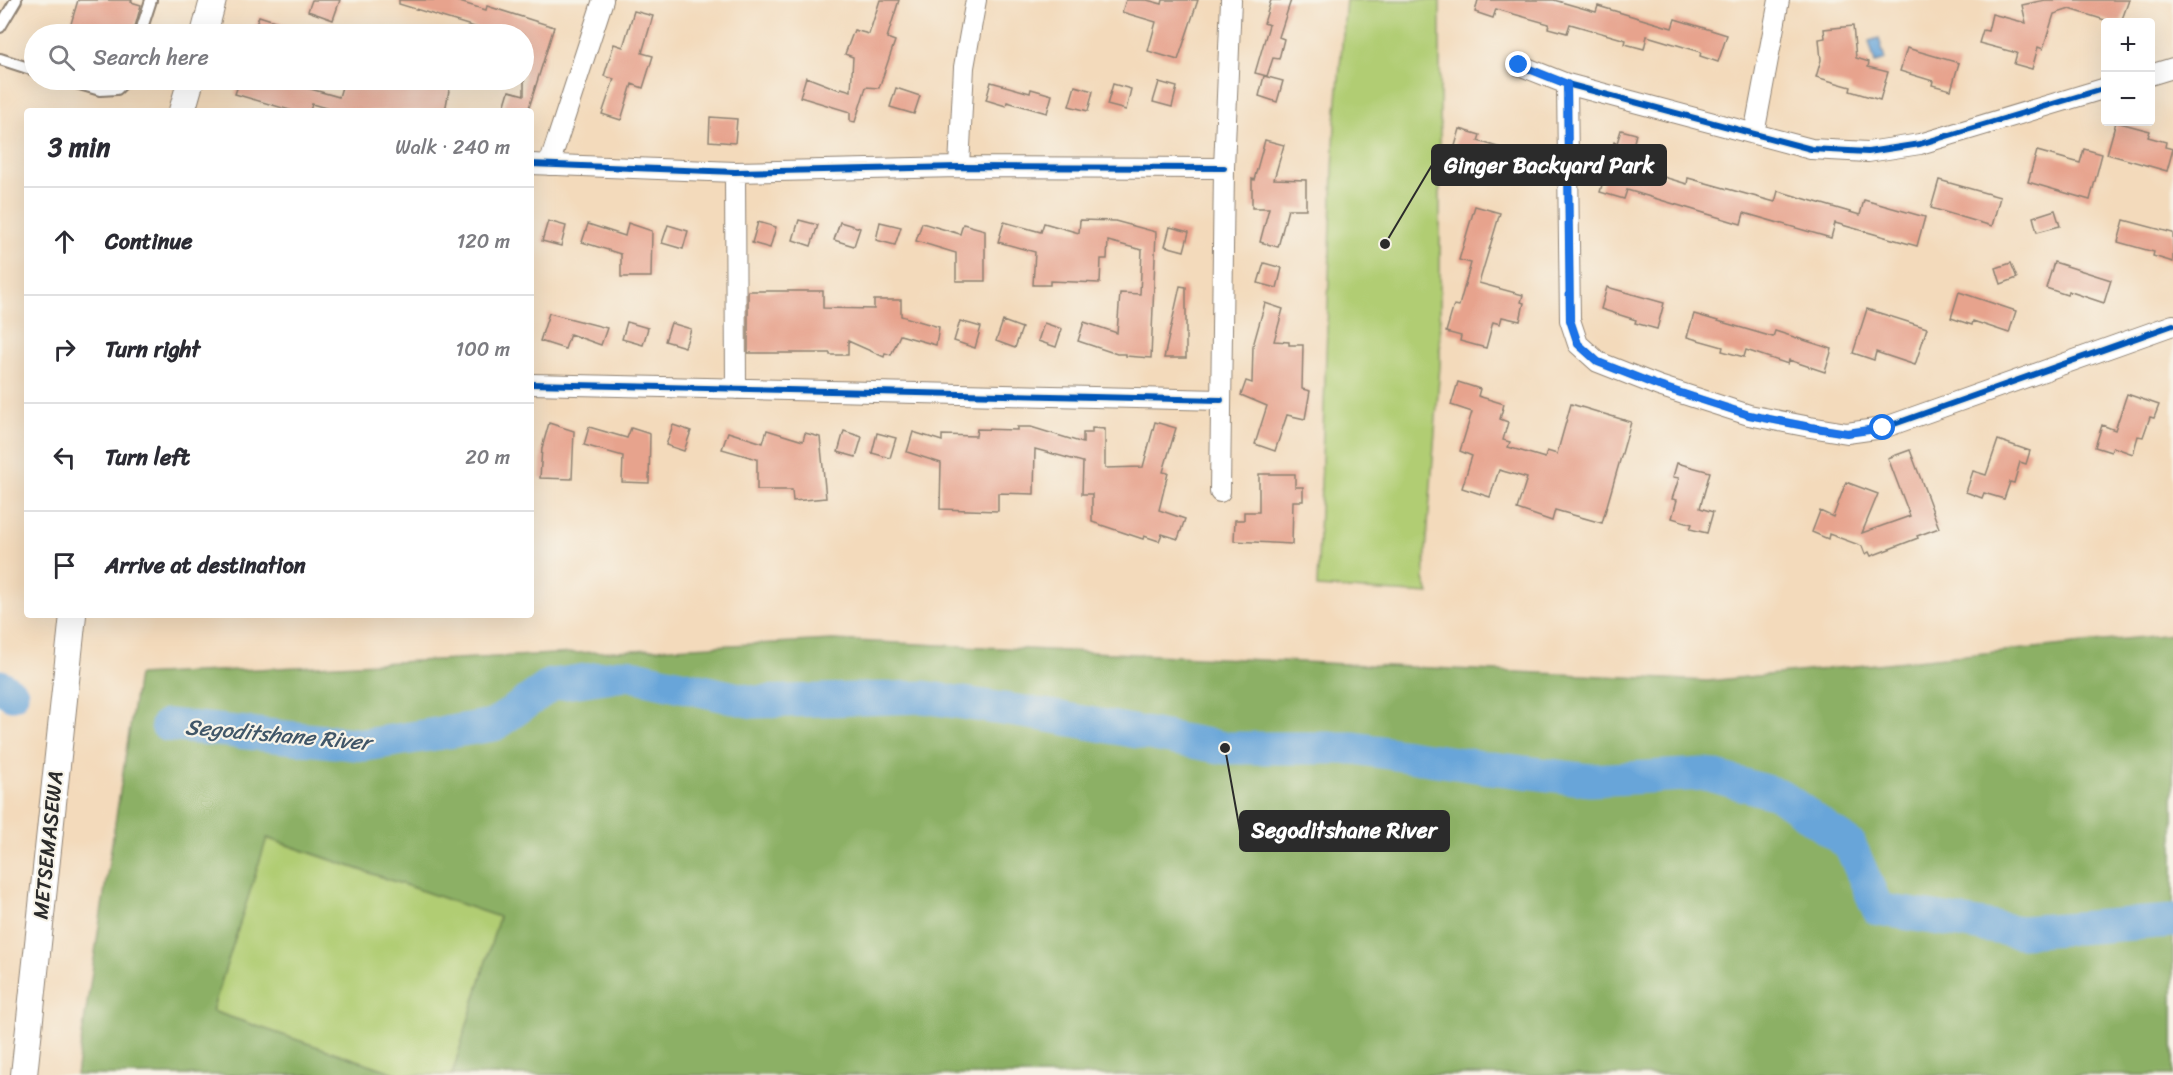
<!DOCTYPE html>
<html lang="en">
<head>
<meta charset="utf-8">
<style>
	:root { --surface:#fff; --page:#f2f2f3; --text:#2b2b33; --muted:#7c7c81; --line:#e1e1e2 }
	body { margin:0; font-family:Sriracha,sans-serif; background:var(--page); color:var(--text) }
	.controls { position:absolute; right:18px; top:18px; display:grid; overflow:hidden; border-radius:6px; box-shadow:0 6px 24px #0002 }
	.controls button { width:54px; height:54px; display:grid; place-items:center; padding:0; border:0; border-bottom:2px solid var(--line); background:var(--surface); color:var(--text); font:30px sans-serif }
	.stop { position:absolute; width:18px; height:18px; margin:-14px; border:4px solid #1a73e8; border-radius:50%; background:#fff }
	.stop.end { background:#1a73e8; border-color:#fff; box-shadow:0 2px 6px #0008 }
	.list { margin:0; padding:0; list-style:none }
	h2 { display:flex; justify-content:space-between; align-items:center; height:78px; margin:0; padding:0 24px; font-size:26px }
	h2 small { font-size:20px; font-weight:400; color:var(--muted) }
	.list li { display:grid; grid-template-columns:39px 1fr auto; gap:18px; align-items:center; box-sizing:border-box; height:108px; padding:0 24px; border-top:2px solid var(--line) }
	.list b { display:block; font-size:22px; white-space:nowrap }
	.list em { font-size:20px; font-style:normal; color:var(--muted) }
	.icon { flex:none; width:33px; height:33px; fill:none; stroke:currentColor; stroke-width:2; stroke-linecap:round; stroke-linejoin:round }
	.map { position:relative; flex:none; width:2173px; height:1075px; overflow:hidden }
	.search { position:absolute; background:var(--surface); box-shadow:0 6px 24px #0002; left:24px; top:24px; width:510px; height:66px; display:flex; align-items:center; gap:15px; box-sizing:border-box; padding:0 21px; border-radius:33px; color:var(--muted); font-size:22px }
	.panel { position:absolute; background:var(--surface); box-shadow:0 6px 24px #0002; left:24px; top:108px; width:510px; height:510px; border-radius:6px }
	.map>svg:first-child { display:block }
	.green { fill:#b1cd73; stroke:#6e7c4f; stroke-width:1.5 }
	.forest { fill:#8cb065; stroke:#5c6e48; stroke-width:1.5 }
	.water { fill:#67a5d9; stroke:#496882; stroke-width:1.5 }
	.lines { fill:none; stroke-linecap:round; stroke-linejoin:round }
	.river { stroke:#67a5d9; stroke-width:33 }
	.building { fill:#e7a38d }
	.service-casing { stroke:#8f8273; stroke-width:14 }
	.minor-casing { stroke:#8f8273; stroke-width:22 }
	.tertiary-casing { stroke:#8f8273; stroke-width:28 }
	.service { stroke:#fff; stroke-width:10 }
	.minor { stroke:#fff; stroke-width:20 }
	.tertiary { stroke:#fff; stroke-width:26 }
	.cycleway-casing { stroke:#f7f3e8; stroke-width:10 }
	.cycleway { stroke:#0057b8; stroke-width:6 }
	.route { stroke:#1a73e8; stroke-width:8 }
	.labels { text-anchor:middle; stroke-width:4.5; stroke-linejoin:round; paint-order:stroke }
	.street-label { font-size:21px; fill:#2b2b2b; stroke:#f7f3e8 }
	.water-label { font-size:22px; font-style:italic; fill:#405668; stroke:#f7f3e8 }
	.leader { fill:none; stroke:#2b2b2b; stroke-width:2 }
	.callout-dot { fill:#2b2b2b; stroke:#f7f3e8; stroke-width:2 }
	.callout { fill:#2b2b2b; stroke:#2b2b2b; stroke-width:2 }
	.callout-label { font-size:22px; text-anchor:middle; font-weight:bold; fill:#fff }
</style>
</head>
<body>
<div class="map">
<svg width="2173" height="1075" viewBox="0 0 2173 1075">
	<rect width="100%" height="100%" fill="#f7f3e8"/>
	<filter id="ink" filterUnits="userSpaceOnUse"><feTurbulence type="fractalNoise" baseFrequency=".0167" numOctaves="2"/><feDisplacementMap in="SourceGraphic" scale="12" xChannelSelector="R" yChannelSelector="G"/><feConvolveMatrix kernelMatrix="1 2 1 2 8 2 1 2 1" color-interpolation-filters="sRGB"/></filter>
	<filter id="wash" filterUnits="userSpaceOnUse"><feTurbulence type="fractalNoise" baseFrequency=".008" numOctaves="4" result="noise"/><feDisplacementMap in="SourceGraphic" scale="24" xChannelSelector="R" yChannelSelector="G"/><feGaussianBlur stdDeviation="1.35" result="paint"/><feColorMatrix in="noise" values="0 0 0 0 0 0 0 0 0 0 0 0 0 0 0 0 0 1.4 0 .05"/><feComposite in="paint" operator="in"/></filter>
	<g filter="url(#wash)">
		<rect width="100%" height="100%" fill="#f3dabb"/>
		<path class="green" d="M1346,0H1440V365L1424,579L1429,594L1317,587L1335,122Z
			M266,838L500,917L452,1075H401L212,1011Z"/>
		<path class="forest" d="M2173,634V1075H452L499,917L267,838L212,1011L401,1075H76L138,675L833,640L1708,681Z"/>
		<path class="water" d="M1879,38L1885,60L1875,63L1869,41Z"/>
		<g class="lines">
			<path class="river" d="M0,686L12,694
				M167,725L365,745L494,725L551,685L627,674L753,702L924,697L1050,716L1225,748H1354L1483,767L1590,780L1706,774L1780,795L1850,845L1878,909L2021,932L2173,921"/>
		</g>
		<g id="blocks">
			<path class="building" d="M78,0H132L131,2L141,5L133,34H68Z
				M312,0H340L333,20L308,11Z
				M399,0H453L486,10L487,6L554,27L528,111H503L509,91L524,95V34H476L478,28L399,4Z
				M880,0H899L887,38L895,41L879,88L866,87L855,122L850,121V112L800,97L806,77L840,90L841,88L851,91L853,57L845,54L854,30L869,34Z
				M1126,0H1147L1162,4L1163,0H1198L1178,60L1148,51L1156,22L1122,12Z
				M1271,0H1291L1279,37L1284,39L1279,59L1273,58L1267,76L1255,73L1269,25L1264,23Z
				M1478,0H1554L1596,12L1598,6L1672,28L1675,19L1727,35L1718,62L1700,56L1701,52L1647,36L1644,49L1625,44L1626,40L1570,24L1567,33L1548,28L1549,24L1496,9L1493,18L1475,12Z
				M2045,0H2129L2121,22H2111L2070,9L2054,14L2043,49L2038,47L2032,69L2014,64L2017,53L1979,43L1983,30L1988,31L1992,14L2026,23L2022,5Z
				M634,11L653,16L642,53L653,56L643,88L632,84L621,120L602,114L614,79L604,76L614,44L623,47Z
				M259,16L306,31L305,34H265L254,31Z
				M1853,26L1856,58L1869,62L1868,67L1888,72L1880,100L1850,91L1851,87L1816,77L1821,60L1819,39L1825,38L1824,29Z
				M1907,48L1959,63L1951,90L1932,85L1933,81L1900,71Z
				M1264,76L1283,81L1277,102L1259,96Z
				M240,80H279L339,97L344,80H451L445,111H336L312,104L310,111H293L235,94Z
				M991,82L1030,93L1031,89L1052,95L1047,113L1007,102L1006,106L986,100Z
				M1159,82L1177,87L1172,107L1153,102Z
				M1113,84L1131,89L1126,110L1107,105Z
				M1075,86L1093,91L1088,111L1069,106Z
				M896,88L920,96L914,114L890,107Z
				M710,117L737,119L735,143L709,141Z
				M2116,122L2150,131L2148,137L2166,142L2165,147L2173,149L2167,171L2107,154Z
				M1460,129L1480,135L1478,141L1514,152L1507,173L1452,156Z
				M1621,130L1636,134L1630,158L1637,160L1634,168L1687,184L1688,178L1775,202L1778,191L1860,215L1864,200L1925,217L1917,246L1835,223L1831,238L1744,213L1741,224L1627,190L1624,199L1600,192L1614,142L1617,143Z
				M1265,140L1284,145L1274,179L1306,180V209H1288L1278,247L1260,242L1269,208H1252V179L1254,180Z
				M2084,149L2102,154L2090,200L2028,182L2037,151L2080,163Z
				M1939,180L2000,197L1992,226L1931,208Z
				M1475,206L1500,213L1479,283L1523,295L1521,302L1524,303L1520,321L1502,317L1500,324L1493,322L1486,348L1460,341L1461,336L1446,332L1454,305L1459,306L1471,263L1459,260Z
				M2055,210L2060,226L2037,232L2033,217Z
				M799,220L818,225L811,246L793,240Z
				M1080,220L1115,221L1156,232L1151,358L1126,356V354H1117L1078,341L1084,322L1117,333L1120,293L1140,294L1142,250L1108,241L1107,259H1101L1100,283L1050,281V285H1033L1035,252L998,242L1004,222L1041,232L1044,223L1079,233Z
				M2124,220L2173,233V262L2153,256L2154,252L2118,242Z
				M548,221L566,226L561,246L542,241Z
				M758,222L776,227L770,248L752,243Z
				M840,222L860,228L854,246L834,240Z
				M880,222L901,227L895,245L876,240Z
				M628,223L652,231L651,277H621V254L582,242L588,224L625,236Z
				M922,223L960,234L963,224L985,230V281H956V253L916,241Z
				M668,225L688,231L683,249L662,243Z
				M1170,227L1189,232L1184,251L1165,246Z
				M2054,262L2111,280L2104,303L2068,291L2067,295L2046,288Z
				M1264,263L1282,268L1277,288L1258,283Z
				M2011,263L2017,278L2001,284L1996,268Z
				M1180,286L1186,287V358H1164Z
				M1607,287L1664,303L1657,329L1635,323L1636,320L1601,309Z
				M748,291H823V308L874,309V300H901V316L939,327L936,345L900,335L891,355L885,353L884,357L848,341V355H830V353H748Z
				M1959,292L2016,311L2009,333L1973,321L1972,325L1951,318Z
				M1265,303L1283,309L1274,341L1289,342V345H1303L1302,389L1310,391L1305,419L1287,415L1275,451L1255,444L1267,406L1241,395L1246,381L1252,383L1253,346Z
				M1867,309L1927,328L1915,365L1876,352L1874,360L1853,353Z
				M549,313L607,328L601,345L570,334L565,349L540,341Z
				M1694,314L1773,337L1775,331L1832,349L1825,372L1789,360L1788,364L1746,350L1744,357L1722,351L1723,347L1687,337Z
				M960,321L981,327L975,348L954,341Z
				M1003,321L1022,328L1015,348L996,341Z
				M627,322L648,328L643,345L622,339Z
				M671,323L691,329L685,347L665,341Z
				M1044,323L1062,329L1056,347L1038,341Z
				M1458,382L1480,389L1478,396L1504,404L1500,419L1508,422L1503,440L1510,442L1508,447L1545,458L1547,451L1557,454L1571,404L1631,422L1602,523L1555,510L1552,521L1517,509L1527,478L1499,470L1490,497L1462,488L1472,456L1460,451L1472,412L1451,405Z
				M2127,394L2159,405L2154,418L2150,417L2143,437L2138,436L2133,454L2113,447L2111,452L2095,447L2102,425L2115,430Z
				M1155,422L1176,428L1163,472L1168,473L1159,510L1185,519L1178,539L1162,534L1159,541L1144,536L1143,539L1092,522V494H1082L1083,462L1035,449L1034,494L998,493V511L940,509L941,463L907,452L913,432L942,441V435L976,436L977,429L1017,430V427H1031L1083,443V433H1092V428L1105,429V468L1143,467Z
				M549,423L574,431L572,479L540,478L542,448Z
				M673,425L691,431L684,451L666,445Z
				M589,427L627,438L631,428L650,434L649,483L622,482L623,456L584,445Z
				M767,430L803,441L805,433L820,437L826,498L793,501L792,490H757V459L722,449L728,432L763,443Z
				M844,431L862,437L856,457L838,452Z
				M877,433L896,438L890,458L872,453Z
				M1998,440L2030,451L2026,464L2020,462L2014,483L2010,482L2004,499L1984,493L1982,498L1966,492L1973,471L1986,475Z
				M1910,450L1939,528L1917,536L1918,538L1871,556L1869,552L1865,554L1862,546L1829,534L1828,539L1812,532L1820,511L1833,517L1846,482L1878,494L1862,533L1910,516L1888,458Z
				M1677,463L1710,472L1700,508L1713,512L1707,533L1690,529L1692,524L1672,518L1677,500L1672,499L1679,478L1673,477Z
				M1259,474H1295V487H1303V501H1293L1292,544L1234,541L1235,520H1244V512H1259Z"/>
		</g>
	</g>
	<g filter="url(#ink)">
		<use href="#blocks" fill-opacity="0" stroke="#8f8273" stroke-width="1.5"/>
		<g class="lines">
			<defs>
				<path id="service" d="M0,27L16,0
					M140,34L151,0
					M0,59L34,70
					M66,80L100,90L117,89L126,80"/>
				<path id="minor" d="M1519,65L1567,84L1811,149L1868,152L1920,144L2106,88
					M2150,75L2173,68
					M1567,84L1570,320L1578,344L1598,362L1659,386L1749,415L1810,427L1847,433L1883,428L2173,325
					M1754,134L1779,0
					M531,164L735,172L959,167L1224,168
					M549,165L603,0
					M959,167L964,67L976,0
					M735,172L736,389
					M531,384L1221,400
					M1220,492L1224,168L1231,0"/>
				<path id="tertiary" d="M204,34L213,0
					M182,111L191,80
					M24,1075L73,615"/>
			</defs>
			<use href="#service" class="service-casing"/>
			<use href="#minor" class="minor-casing"/>
			<use href="#tertiary" class="tertiary-casing"/>
			<use href="#service" class="service"/>
			<use href="#minor" class="minor"/>
			<use href="#tertiary" class="tertiary"/>
			<defs>
				<path id="cycleway" d="M1519,65L1567,84L1811,149L1868,152L1920,144L2106,88
					M1567,84L1570,320L1578,344L1598,362L1659,386L1749,415L1810,427L1847,433L1883,428L2173,325
					M531,164L735,172L959,167L1224,168
					M531,384L1221,400"/>
			</defs>
			<use href="#cycleway" class="cycleway-casing"/>
			<use href="#cycleway" class="cycleway"/>
		</g>
	</g>
	<g class="lines" filter="url(#ink)">
		<path class="route" d="M1519,65L1567,84L1570,320L1578,344L1598,362L1659,386L1749,415L1810,427L1847,433L1883,428"/>
	</g>
	<g class="labels">
		<g class="street-label">
			<text transform="translate(48 845) rotate(-84)" y="7">METSEMASEWA</text>
		</g>
		<g class="water-label">
			<text transform="translate(278 734) rotate(5)" y="8">Segoditshane River</text>
		</g>
	</g>
	<path class="leader" d="M1385 244L1432 165M1225 748L1240 831"/>
	<g class="callout-dot">
		<circle cx="1385" cy="244" r="6"/>
		<circle cx="1225" cy="748" r="6"/>
	</g>
	<g class="callout">
		<rect x="1432" y="145" width="234" height="40" rx="6"/>
		<rect x="1240" y="811" width="209" height="40" rx="6"/>
	</g>
	<g class="callout-label">
		<text x="1549" y="173">Ginger Backyard Park</text>
		<text x="1344" y="838">Segoditshane River</text>
	</g>
</svg>
<div class="controls">
<button>+</button>
<button>−</button>
</div>
<div class="stop" style="left:1883px;top:428px"></div>
<div class="stop end" style="left:1519px;top:65px"></div>
<div class="search"><svg class="icon" aria-label="search" viewBox="0 0 24 24"><circle cx="10" cy="10" r="6"/><path d="M15 15l6 6"/></svg>Search here</div>
<section class="panel">
<h2>3 min<small>Walk · 240 m</small></h2>
<ul class="list">
<li><svg class="icon" aria-label="ahead" viewBox="0 0 24 24"><path d="M12 20V5M6 11l6-6 6 6"/></svg><div><b>Continue</b></div><em>120 m</em></li>
<li><svg class="icon" aria-label="right" viewBox="0 0 24 24"><path d="M7 20v-9h11M14 6l5 5-5 5"/></svg><div><b>Turn right</b></div><em>100 m</em></li>
<li><svg class="icon" aria-label="left" viewBox="0 0 24 24"><path d="M17 20v-9H6M10 6l-5 5 5 5"/></svg><div><b>Turn left</b></div><em>20 m</em></li>
<li><svg class="icon" aria-label="arrive" viewBox="0 0 24 24"><path d="M6 21V4h12l-3 4 3 4H6"/></svg><div><b>Arrive at destination</b></div></li>
</ul>
</section>
</div>
</body>
</html>
